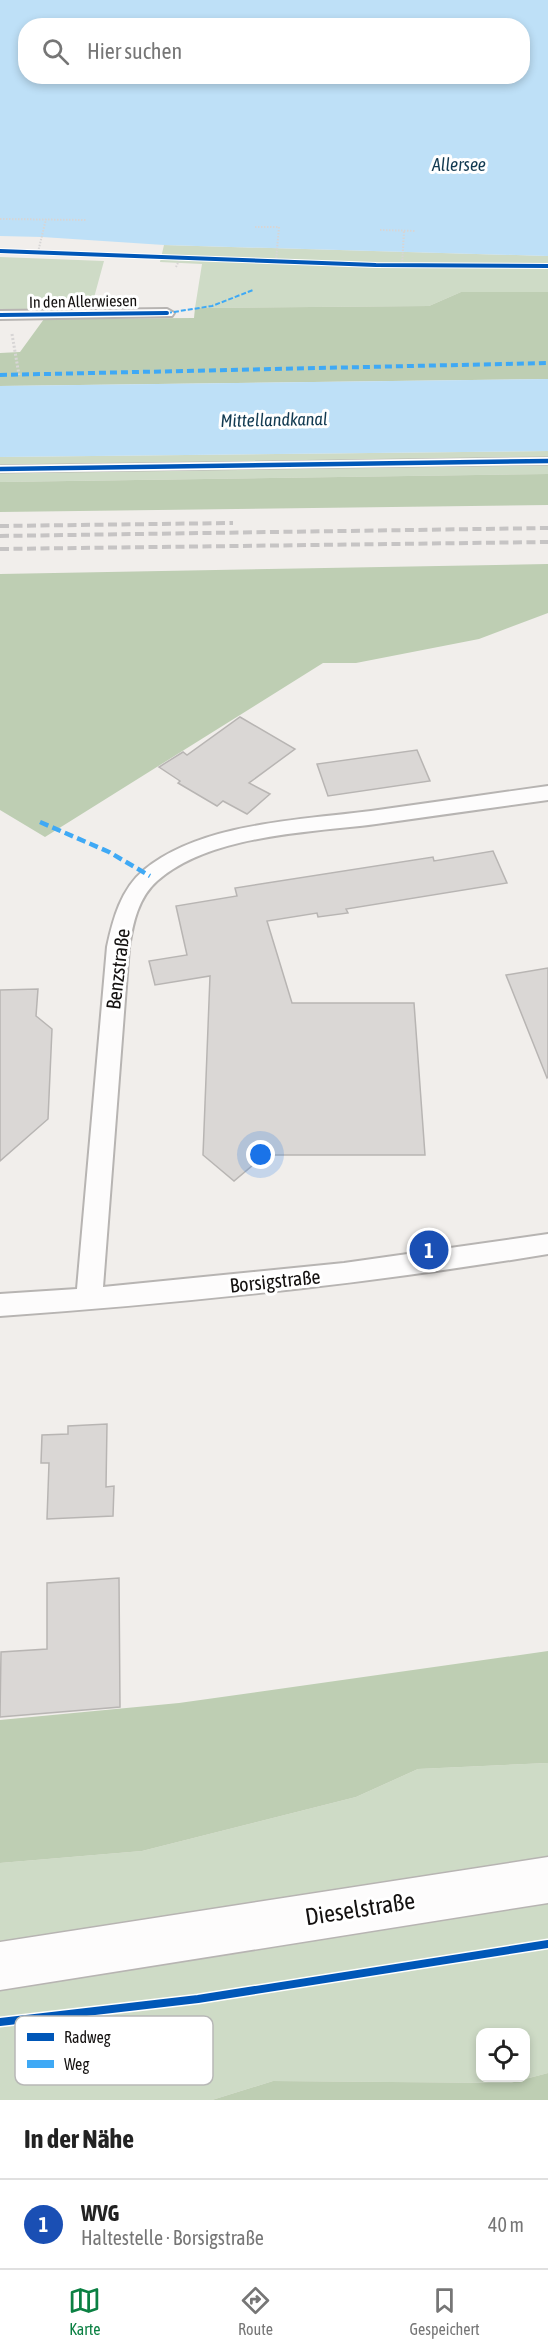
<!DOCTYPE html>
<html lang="de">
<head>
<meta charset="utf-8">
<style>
	:root { --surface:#fff; --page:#f6f6f6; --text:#222; --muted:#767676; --line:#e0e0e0; --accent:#0b8043 }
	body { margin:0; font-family:"Asap Condensed",sans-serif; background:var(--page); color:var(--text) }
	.controls { position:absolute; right:18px; bottom:18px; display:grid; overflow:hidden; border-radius:12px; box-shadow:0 3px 9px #0003 }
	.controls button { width:54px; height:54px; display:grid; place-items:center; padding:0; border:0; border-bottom:2px solid var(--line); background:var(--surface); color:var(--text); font:30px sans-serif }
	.you { position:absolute; left:261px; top:1155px; width:21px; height:21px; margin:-15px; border:4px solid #fff; border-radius:50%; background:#1a73e8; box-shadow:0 0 0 9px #1a73e833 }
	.badge { display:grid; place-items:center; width:39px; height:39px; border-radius:50%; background:var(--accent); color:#fff; font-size:20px; font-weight:700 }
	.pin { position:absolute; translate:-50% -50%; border:3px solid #fff; box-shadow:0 2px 6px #0006 }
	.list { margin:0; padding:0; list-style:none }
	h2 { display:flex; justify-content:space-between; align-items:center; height:78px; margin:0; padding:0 24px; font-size:26px }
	h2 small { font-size:20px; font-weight:400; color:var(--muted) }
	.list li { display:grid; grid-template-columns:39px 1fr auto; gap:18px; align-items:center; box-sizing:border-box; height:90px; padding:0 24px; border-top:2px solid var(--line) }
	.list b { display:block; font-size:22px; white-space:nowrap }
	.list p { margin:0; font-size:20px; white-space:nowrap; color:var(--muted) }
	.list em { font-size:20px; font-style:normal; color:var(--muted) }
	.icon { flex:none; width:33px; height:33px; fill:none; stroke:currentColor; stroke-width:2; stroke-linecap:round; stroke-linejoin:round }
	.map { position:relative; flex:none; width:548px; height:2100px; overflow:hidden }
	.search { position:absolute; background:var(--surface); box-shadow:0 3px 9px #0003; left:18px; right:18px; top:18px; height:66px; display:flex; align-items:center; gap:15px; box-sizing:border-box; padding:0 21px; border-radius:24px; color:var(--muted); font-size:22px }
	.sheet { height:168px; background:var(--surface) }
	nav { display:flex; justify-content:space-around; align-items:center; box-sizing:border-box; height:84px; border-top:2px solid var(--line); background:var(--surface); font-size:16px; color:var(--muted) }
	nav a { display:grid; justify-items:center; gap:3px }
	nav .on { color:var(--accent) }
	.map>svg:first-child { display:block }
	.green { fill:#cedbc6; fill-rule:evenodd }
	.forest { fill:#beceb3 }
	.water { fill:#bee0f7; fill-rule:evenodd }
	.building { fill:#dad7d5; stroke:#b8b5b3; stroke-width:1.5 }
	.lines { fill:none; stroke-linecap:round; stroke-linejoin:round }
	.service-casing { stroke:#b7b4b2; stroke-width:3 }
	.minor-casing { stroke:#b7b4b2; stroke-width:4 }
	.secondary-casing { stroke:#b7b4b2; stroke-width:3 }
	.path-far1 { stroke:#d7d5d5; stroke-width:2; stroke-dasharray:1.5 1.5; stroke-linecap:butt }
	.path { stroke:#d7d5d5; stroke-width:3; stroke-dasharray:2 2; stroke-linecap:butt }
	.service { fill:#fdfcfc; fill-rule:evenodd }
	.minor { fill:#fdfcfc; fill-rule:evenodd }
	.secondary { fill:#fdfcfc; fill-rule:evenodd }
	.rail { stroke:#c6c4c4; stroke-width:4; stroke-dasharray:9 4.5; stroke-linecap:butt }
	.quiet-far2 { stroke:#3fa9f5; stroke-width:2; stroke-dasharray:5 2; stroke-linecap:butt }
	.quiet-far1 { stroke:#3fa9f5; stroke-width:4; stroke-dasharray:7 4; stroke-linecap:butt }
	.quiet { stroke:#3fa9f5; stroke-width:4.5; stroke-dasharray:9 4.5; stroke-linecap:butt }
	.cycleway-far2-casing { stroke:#fff; stroke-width:6 }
	.cycleway-far1-casing { stroke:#fff; stroke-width:8 }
	.cycleway-casing { stroke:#fff; stroke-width:11 }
	.cycleway-far2 { stroke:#0057b8; stroke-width:4 }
	.cycleway-far1 { stroke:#0057b8; stroke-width:4.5 }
	.cycleway { stroke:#0057b8; stroke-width:8 }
	.labels { text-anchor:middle; stroke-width:6; stroke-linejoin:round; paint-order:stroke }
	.far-street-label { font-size:16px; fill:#141110; stroke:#fff }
	.far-water-label { font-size:18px; font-style:italic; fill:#123a51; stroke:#fff }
	.street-label { font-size:20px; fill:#141110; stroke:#fff }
	.near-street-label { font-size:24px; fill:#141110; stroke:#fff }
	.key { fill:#fff; stroke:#b8b8b7; stroke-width:1.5 }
	.key-label { font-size:16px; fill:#141110 }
</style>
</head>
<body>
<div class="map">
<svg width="548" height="2100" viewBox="0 0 548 2100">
	<rect width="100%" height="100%" fill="#f1eeeb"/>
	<path class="green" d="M164,245L548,256V292H461L429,306L195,308L202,264L160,262Z
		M0,257L104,261L92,305L44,319L0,320Z
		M548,451V474L0,482V457Z
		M548,1763V2073L510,2083L273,2081L212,2100H0V1863L142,1851L356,1797L418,1769ZM480,2032H526V2078H480Z"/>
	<path class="forest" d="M461,292H548V379L0,386V353L20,352L44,319L194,318L195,308L429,306Z
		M548,474V505L0,512V482Z
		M548,564V613L479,639L356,663H323L45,837L0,810V574Z
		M548,1651V1763L418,1769L356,1797L142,1851L0,1863V1720L179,1703Z
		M548,2073V2100H212L273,2081L510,2083Z"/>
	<path class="water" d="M0,0H548V256L164,245L42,237L0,236ZM26,26H522V76H26Z
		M548,379V451L0,457V386Z"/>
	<path class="building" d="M240,717L295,749L249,783L270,794L247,814L223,801L217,806L178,783L180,781L159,767L183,752L187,755Z
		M417,750L430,781L328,796L317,764Z
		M493,851L507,883L346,909L348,913L318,917L317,913L267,921L292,1003H414L425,1155H265L234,1181L203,1155L210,976L155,985L149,961L187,955L176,906L237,896L235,888L433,857L434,861Z
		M548,968V1077L547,1078L506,975Z
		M38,989L36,1016L52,1029L48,1119L0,1161V990Z
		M107,1424L106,1487L114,1486L113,1516L47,1519L49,1463H41L42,1435L68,1434V1426Z
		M119,1578L120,1707L0,1717L1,1652L47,1649V1583Z"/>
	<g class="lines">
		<defs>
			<path id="service" d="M548,458V464L0,472V466Z"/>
			<path id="minor" d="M167,309L174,313L172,316L0,319V311Z
				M548,786V800C491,808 433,816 376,824C308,833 211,834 157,881C138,898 133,923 129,947L103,1287L344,1263L548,1234V1254C366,1284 184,1303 0,1316V1294L77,1289L107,947C113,919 121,889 144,870C201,823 300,820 371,811C430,803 489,794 548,786Z"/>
			<path id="secondary" d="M548,1857V1903L0,1990V1942Z"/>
		</defs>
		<use href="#service" class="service-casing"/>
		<use href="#minor" class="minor-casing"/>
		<use href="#secondary" class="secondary-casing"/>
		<path class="path-far1" d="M0,219L86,220
			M255,227H279L276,261
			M380,230L416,231
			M38,252L46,219
			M402,266L404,231
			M176,267L180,258"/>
		<path class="path" d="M12,334L19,375"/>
		<use href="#service" class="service"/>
		<use href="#minor" class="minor"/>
		<use href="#secondary" class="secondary"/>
		<path class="rail" d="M0,526L233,523
			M0,536L548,528
			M0,549L548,542"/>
		<path class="quiet-far2" d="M167,313L212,306L253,290"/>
		<path class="quiet-far1" d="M0,375L548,363"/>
		<path class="quiet" d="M40,822L109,852L150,876"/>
		<defs>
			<path id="cycleway-far2" d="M0,251L376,265L548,266
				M0,315L167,313"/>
			<path id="cycleway-far1" d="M0,469L548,461"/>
			<path id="cycleway" d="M0,2022L198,1999L548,1944"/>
		</defs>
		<use href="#cycleway-far2" class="cycleway-far2-casing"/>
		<use href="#cycleway-far1" class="cycleway-far1-casing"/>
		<use href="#cycleway" class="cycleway-casing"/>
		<use href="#cycleway-far2" class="cycleway-far2"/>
		<use href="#cycleway-far1" class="cycleway-far1"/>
		<use href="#cycleway" class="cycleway"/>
	</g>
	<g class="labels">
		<g class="far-street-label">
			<text transform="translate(83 301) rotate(-1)" y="6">In den Allerwiesen</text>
		</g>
		<g class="far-water-label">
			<text x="459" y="171">Allersee</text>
			<text transform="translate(274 420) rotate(-1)" y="6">Mittellandkanal</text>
		</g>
		<g class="street-label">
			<text transform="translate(118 969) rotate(-83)" y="7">Benzstraße</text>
			<text transform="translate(275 1281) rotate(-6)" y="7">Borsigstraße</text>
		</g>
		<g class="near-street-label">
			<text transform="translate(360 1909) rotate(-9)" y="8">Dieselstraße</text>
		</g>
	</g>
	<rect x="15" y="2016" width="198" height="69" rx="9" class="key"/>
	<rect x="27" y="2033" width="27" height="8" fill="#0057b8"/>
	<rect x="27" y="2060" width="27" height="8" fill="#3fa9f5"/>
	<g class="key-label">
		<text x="64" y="2043">Radweg</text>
		<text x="64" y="2070">Weg</text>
	</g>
</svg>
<div class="controls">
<button><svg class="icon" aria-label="locate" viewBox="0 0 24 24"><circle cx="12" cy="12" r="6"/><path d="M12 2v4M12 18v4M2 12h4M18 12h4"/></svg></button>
</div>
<div class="you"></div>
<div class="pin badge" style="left:429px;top:1250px;background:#1a4fb4">1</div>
<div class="search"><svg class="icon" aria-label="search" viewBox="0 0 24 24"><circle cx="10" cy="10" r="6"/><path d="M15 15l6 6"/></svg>Hier suchen</div>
</div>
<section class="sheet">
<h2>In der Nähe<small></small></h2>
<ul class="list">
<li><span class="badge" style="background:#1a4fb4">1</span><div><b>WVG</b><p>Haltestelle · Borsigstraße</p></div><em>40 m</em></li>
</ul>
</section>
<nav>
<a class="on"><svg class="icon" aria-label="map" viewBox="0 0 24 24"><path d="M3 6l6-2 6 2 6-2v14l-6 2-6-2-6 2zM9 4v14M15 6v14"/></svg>Karte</a>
<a><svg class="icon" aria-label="directions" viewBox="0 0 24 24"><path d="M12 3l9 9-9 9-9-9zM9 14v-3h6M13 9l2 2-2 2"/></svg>Route</a>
<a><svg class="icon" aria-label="saved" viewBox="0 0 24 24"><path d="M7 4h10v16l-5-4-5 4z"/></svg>Gespeichert</a>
</nav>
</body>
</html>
